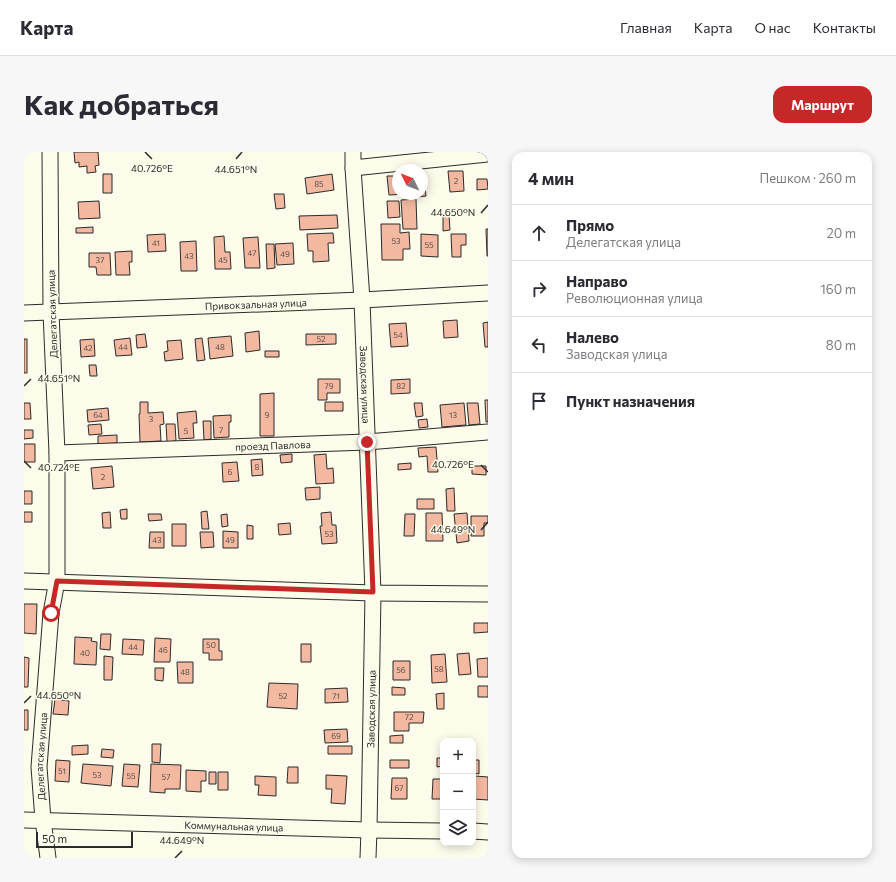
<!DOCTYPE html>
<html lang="ru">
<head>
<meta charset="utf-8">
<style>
	:root { --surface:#fff; --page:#f7f7f7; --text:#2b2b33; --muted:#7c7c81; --line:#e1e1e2; --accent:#c62828 }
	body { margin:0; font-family:Commissioner,sans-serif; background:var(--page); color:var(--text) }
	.controls { position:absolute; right:12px; bottom:12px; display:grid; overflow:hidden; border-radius:8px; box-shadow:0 2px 10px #0003 }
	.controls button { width:36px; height:36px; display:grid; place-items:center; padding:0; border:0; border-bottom:1px solid var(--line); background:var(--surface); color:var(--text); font:20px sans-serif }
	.compass { position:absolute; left:368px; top:12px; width:36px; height:36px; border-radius:50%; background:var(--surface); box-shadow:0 2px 10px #0003; rotate:313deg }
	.scale { position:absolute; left:12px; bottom:10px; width:97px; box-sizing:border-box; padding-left:4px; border:2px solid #2b2b2b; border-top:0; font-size:11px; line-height:14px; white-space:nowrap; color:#2b2b2b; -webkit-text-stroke:3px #fdfbea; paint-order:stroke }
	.stop { position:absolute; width:12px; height:12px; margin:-9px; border:3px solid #c62828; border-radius:50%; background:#fff }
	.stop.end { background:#c62828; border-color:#fff; box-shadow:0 1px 4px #0008 }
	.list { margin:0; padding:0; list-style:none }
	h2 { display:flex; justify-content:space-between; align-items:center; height:52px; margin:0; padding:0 16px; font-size:17px }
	h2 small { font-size:13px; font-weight:400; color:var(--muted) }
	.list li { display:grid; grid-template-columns:26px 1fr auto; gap:12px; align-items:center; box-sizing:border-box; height:56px; padding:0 16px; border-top:1px solid var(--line) }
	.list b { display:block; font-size:15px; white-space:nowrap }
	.list p { margin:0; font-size:13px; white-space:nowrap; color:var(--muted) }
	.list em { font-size:13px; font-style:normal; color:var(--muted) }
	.icon { flex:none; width:22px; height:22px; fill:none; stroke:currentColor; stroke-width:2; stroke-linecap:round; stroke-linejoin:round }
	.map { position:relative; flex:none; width:464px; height:706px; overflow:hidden; border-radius:12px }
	header { display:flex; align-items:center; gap:24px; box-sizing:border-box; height:56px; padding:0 20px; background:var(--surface); border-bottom:1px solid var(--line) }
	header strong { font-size:19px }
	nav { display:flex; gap:22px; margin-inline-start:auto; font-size:14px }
	.intro { display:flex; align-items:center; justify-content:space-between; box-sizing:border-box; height:96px; padding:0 24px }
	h1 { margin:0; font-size:28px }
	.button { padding:10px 18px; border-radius:12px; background:var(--accent); color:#fff; font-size:14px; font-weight:700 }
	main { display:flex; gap:24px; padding:0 24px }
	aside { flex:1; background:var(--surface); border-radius:12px; box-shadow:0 2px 10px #0003 }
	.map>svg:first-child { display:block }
	.building { fill:#f2b8a0; stroke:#2b2b2b }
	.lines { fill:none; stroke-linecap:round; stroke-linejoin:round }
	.minor-casing { stroke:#2b2b2b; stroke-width:17 }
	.minor { stroke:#fdfbea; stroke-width:15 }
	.route { stroke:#c62828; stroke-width:5 }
	.ticks { fill:none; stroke:#2b2b2b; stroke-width:1.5 }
	.labels { text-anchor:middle; stroke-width:3; stroke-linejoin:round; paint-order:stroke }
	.number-label { font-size:8px; fill:#5d4e48 }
	.street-label { font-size:10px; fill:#2b2b2b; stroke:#fdfbea }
	.ticks-label { font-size:10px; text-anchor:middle; fill:#2b2b2b; stroke:#fdfbea; stroke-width:3; stroke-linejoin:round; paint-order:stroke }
</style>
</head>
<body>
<header>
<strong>Карта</strong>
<nav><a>Главная</a><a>Карта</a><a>О нас</a><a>Контакты</a></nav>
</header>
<div class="intro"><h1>Как добраться</h1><a class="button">Маршрут</a></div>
<main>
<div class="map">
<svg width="464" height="706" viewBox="0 0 464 706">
	<rect width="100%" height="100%" fill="#fdfbea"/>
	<path class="building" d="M50,0H74L75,13L71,14L72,20L63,21V14L55,15V10L51,11Z
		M424,19H439L440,39L426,40Z
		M79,22H88V41H79Z
		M308,22L310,38L283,42L281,26Z
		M363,24H374V42H383L365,43Z
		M398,26H400L402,44L393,45V42H398Z
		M453,27H463L464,37L453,38Z
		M250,42H260L261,56L252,57Z
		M392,47L393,77H379L377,48Z
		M75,49L76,66L55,67L54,50Z
		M363,49H375L376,65L364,66Z
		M313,63L314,76L276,78L275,64Z
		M419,63H425L426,78L419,79Z
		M357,72H376V81L385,80L386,97H379V108H358Z
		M69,75V81H52V76Z
		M462,77H464V104H463Z
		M309,81L310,91H304L305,109L289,110V99H284L283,82Z
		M141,82L142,99L124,100L123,83Z
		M397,82L414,83V105L397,104Z
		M427,82H442V93H437V105H428Z
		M200,84L201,100H206L207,117H191L190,85Z
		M234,85L236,116H221L219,86Z
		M172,89L173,119H157L156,90Z
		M269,91L270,112L253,113L251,92Z
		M242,92H250L251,116L243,117Z
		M108,99V110H105L106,123H92L91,100Z
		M65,101H86L87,123H73L72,115H65Z
		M433,168L434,185L420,186L419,169Z
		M464,170V195H461L459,171Z
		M382,171L384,194L367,195L365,172Z
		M235,179L236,198L222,200L221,181Z
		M121,182L123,195L113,196L112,183Z
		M282,182H312V192L282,193Z
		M207,184L209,204L186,207L184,186Z
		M106,186L108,203L92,204L90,188Z
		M178,186L181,208L173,209L171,187Z
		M0,187H3V221H0Z
		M70,187L71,204L57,205L56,188Z
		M157,188L159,207L141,209L140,200L144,199L143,189Z
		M241,199H255V205H241Z
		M65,213H72L73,224H66Z
		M294,227H316V241H303V248H294Z
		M386,227V241L367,242V228Z
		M250,241V284H236V242Z
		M461,248H464V270H462Z
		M116,250H124V261L139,260L140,272L136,273L137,289L116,290L115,262H116Z
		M301,250H319V259H301Z
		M0,251H6L7,267H0Z
		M390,251H398L399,264L392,265Z
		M440,251L442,273L418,275L416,253Z
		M443,251H454L456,272L445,273Z
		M84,256L85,268L64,270L63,258Z
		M172,259L173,271H169L170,286L155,287L153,261Z
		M207,263V270H205V285L190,286L189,264Z
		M403,267L404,275L395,276L394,268Z
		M179,269H187V287L180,288Z
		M77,272L78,282L65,283L64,273Z
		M142,272H151L152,289L143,290Z
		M0,278H9V286L0,287Z
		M93,283V291L74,292V284Z
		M0,292H11V310H0Z
		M412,295L414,320H404L403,304L395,305L394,296Z
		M268,302V310L257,311L256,303Z
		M302,302L303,317L309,316L310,331L292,332L290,303Z
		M238,307L239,323L228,324L227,308Z
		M213,310L215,329L199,330L198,311Z
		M387,311V317L374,318V312Z
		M88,314L90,335L69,337L67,316Z
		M448,314H462V323L448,322Z
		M296,335V347L282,348L281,336Z
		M430,336L431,359H423L422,337Z
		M0,339H8V352H0Z
		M393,347H410V357H393Z
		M103,357V367H97L96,358Z
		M183,359L185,377H178L177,360Z
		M0,360H8V370H0Z
		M86,360L87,376H79L78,361Z
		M307,360L308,373H312L313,391L298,392L296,374H298L297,361Z
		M402,361H418L419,389H402Z
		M443,361L445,389L433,391L430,362Z
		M124,362H137L138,368L125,369Z
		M203,362L204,374L198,375L197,363Z
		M381,362H391L390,384H380Z
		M447,364H464V371H460V384H447Z
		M266,371L267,382L255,383L254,372Z
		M148,372H162V394H148Z
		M223,373L229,374V387H223Z
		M199,379L214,380V396H199Z
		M126,380H140V396H125Z
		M176,380H189L190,395L177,396Z
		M0,452H13L12,482L0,481Z
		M450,471H464V480L450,481Z
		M77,482H87L86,498L76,497Z
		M51,485L68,486L67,489L73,490L72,513L50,512Z
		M131,486L147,487L146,510H130Z
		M99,487L120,488L119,503L98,502Z
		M179,487H195V499H198V508H185V501H179Z
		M277,492H287V510H277Z
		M445,501L447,522L435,523L433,502Z
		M421,502L423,530L408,531L407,503Z
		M80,504L89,505L88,528H80Z
		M0,505L5,506L4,535H0Z
		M464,506V525H454L453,507Z
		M369,509H386V528H369Z
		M153,510H169V531H154Z
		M131,516H140L139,529L131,528Z
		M245,531L274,532L273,557L243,555Z
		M454,534H464V545H454Z
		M368,535L381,536V543H368Z
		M323,536L324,550L301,551V537Z
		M420,541V557H413L412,542Z
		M31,547L45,549L44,563L29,562Z
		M0,558H4V578H0Z
		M370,560H400L399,571H385V579H370Z
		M323,577L324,590L301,591L300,578Z
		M379,583V591H366V584Z
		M128,592H137L136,611L128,610Z
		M64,593V602L48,603V594Z
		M304,594H328V602H304Z
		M78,597L90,598L89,606L77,605Z
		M413,606H419V614L413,615Z
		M32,608L46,609L45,630L31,629Z
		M366,608H385V616H366Z
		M449,608H455V622L449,621Z
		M59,612L89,614L87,634L57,631Z
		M100,612L116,613L114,635L98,634Z
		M127,612L157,613L156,637H141V641L126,640Z
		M264,615H274V631H263Z
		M162,618L182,619V629H177V640L162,639Z
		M185,620H192V632H185Z
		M194,620H204V638H194Z
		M302,623L323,624L321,652L307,651L308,637H302Z
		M231,624L252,625V644L234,643L235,633H231Z
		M451,624L464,625V648L449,647Z
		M368,626H383V647H367Z
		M409,627H419V647H408Z"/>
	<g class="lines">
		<defs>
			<g id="minor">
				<path id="s1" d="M329,0V16L338,148L349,441L345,678L344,706"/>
				<path d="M329,16L464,2"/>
				<path id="s2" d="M0,161L338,148L464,141"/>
				<path id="s3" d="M33,301L343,290L464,280"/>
				<path d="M0,429L349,441L464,442"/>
				<path id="s4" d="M0,668L345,678L419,679"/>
				<path d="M449,679L464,680"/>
				<path id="s5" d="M24,706L19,668L15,615L27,461L33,429V301L27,160L26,0"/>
			</g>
		</defs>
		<use href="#minor" class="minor-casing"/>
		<use href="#minor" class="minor"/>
	</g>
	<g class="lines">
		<path class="route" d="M27,461L33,429L349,440L343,290"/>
	</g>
	<path class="ticks" d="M121,0L128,7M212,7L218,0M457,61L464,53M0,234L7,227M0,309L7,316M457,313L464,320M457,378L464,370M0,551L7,544M151,706L158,699"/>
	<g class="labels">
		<g class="number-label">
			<text x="432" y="32">2</text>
			<text x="295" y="35">85</text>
			<text x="372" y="92">53</text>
			<text x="132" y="94">41</text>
			<text x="405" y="96">55</text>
			<text x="228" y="104">47</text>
			<text x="261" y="105">49</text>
			<text x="165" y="107">43</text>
			<text x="76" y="111">37</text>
			<text x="199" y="111">45</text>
			<text x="374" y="186">54</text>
			<text x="297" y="190">52</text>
			<text x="99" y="198">44</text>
			<text x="196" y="198">48</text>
			<text x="64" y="199">42</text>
			<text x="305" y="237">79</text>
			<text x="377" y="237">82</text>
			<text x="74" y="266">64</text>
			<text x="243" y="266">9</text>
			<text x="429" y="266">13</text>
			<text x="127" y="270">3</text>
			<text x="197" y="281">7</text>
			<text x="162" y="282">5</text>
			<text x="233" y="318">8</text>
			<text x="206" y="323">6</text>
			<text x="79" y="328">2</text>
			<text x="305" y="385">53</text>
			<text x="133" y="391">43</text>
			<text x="206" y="391">49</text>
			<text x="187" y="496">50</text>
			<text x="109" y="498">44</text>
			<text x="139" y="501">46</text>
			<text x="61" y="504">40</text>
			<text x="415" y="520">58</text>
			<text x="377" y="521">56</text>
			<text x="161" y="523">48</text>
			<text x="259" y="547">52</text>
			<text x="312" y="547">71</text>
			<text x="385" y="568">72</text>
			<text x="312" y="587">69</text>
			<text x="38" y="622">51</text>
			<text x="73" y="626">53</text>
			<text x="107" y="627">55</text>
			<text x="142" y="628">57</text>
			<text x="375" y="639">67</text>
		</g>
		<g class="street-label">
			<text dy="4" stroke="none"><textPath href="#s2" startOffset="232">Привокзальная улица</textPath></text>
			<text transform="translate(28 162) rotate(-92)" y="4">Делегатская улица</text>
			<text dy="4" stroke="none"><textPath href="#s1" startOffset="233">Заводская улица</textPath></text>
			<text dy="4" stroke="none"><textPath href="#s3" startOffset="216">проезд Павлова</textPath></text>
			<text transform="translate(347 557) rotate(-89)" y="4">Заводская улица</text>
			<text dy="4" stroke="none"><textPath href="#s5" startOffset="102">Делегатская улица</textPath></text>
			<text dy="4" stroke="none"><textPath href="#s4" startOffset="210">Коммунальная улица</textPath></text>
		</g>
	</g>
	<g class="ticks-label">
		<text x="128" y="20">40.726°E</text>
		<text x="212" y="21">44.651°N</text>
		<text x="429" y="64">44.650°N</text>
		<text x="35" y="230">44.651°N</text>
		<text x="429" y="316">40.726°E</text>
		<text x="35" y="319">40.724°E</text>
		<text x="429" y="381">44.649°N</text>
		<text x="35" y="547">44.650°N</text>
		<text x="158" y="692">44.649°N</text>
	</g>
</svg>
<div class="controls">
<button>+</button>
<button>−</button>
<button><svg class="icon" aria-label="layers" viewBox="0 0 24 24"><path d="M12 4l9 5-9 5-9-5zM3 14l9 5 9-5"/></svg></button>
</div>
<svg class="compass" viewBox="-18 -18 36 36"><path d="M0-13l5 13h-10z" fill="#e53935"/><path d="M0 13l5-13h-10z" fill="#7c7c81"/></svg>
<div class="scale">50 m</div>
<div class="stop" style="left:27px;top:461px"></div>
<div class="stop end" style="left:343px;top:290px"></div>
</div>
<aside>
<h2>4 мин<small>Пешком · 260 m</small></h2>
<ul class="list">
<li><svg class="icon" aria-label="ahead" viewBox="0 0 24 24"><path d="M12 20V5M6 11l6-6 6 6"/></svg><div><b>Прямо</b><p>Делегатская улица</p></div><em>20 m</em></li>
<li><svg class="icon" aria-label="right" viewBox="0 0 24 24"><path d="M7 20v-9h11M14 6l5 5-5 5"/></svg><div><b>Направо</b><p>Революционная улица</p></div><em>160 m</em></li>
<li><svg class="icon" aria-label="left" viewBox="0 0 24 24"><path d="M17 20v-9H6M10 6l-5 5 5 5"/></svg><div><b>Налево</b><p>Заводская улица</p></div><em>80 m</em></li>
<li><svg class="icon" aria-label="arrive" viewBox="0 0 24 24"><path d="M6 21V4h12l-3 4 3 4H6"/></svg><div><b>Пункт назначения</b></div></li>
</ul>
</aside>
</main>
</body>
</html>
